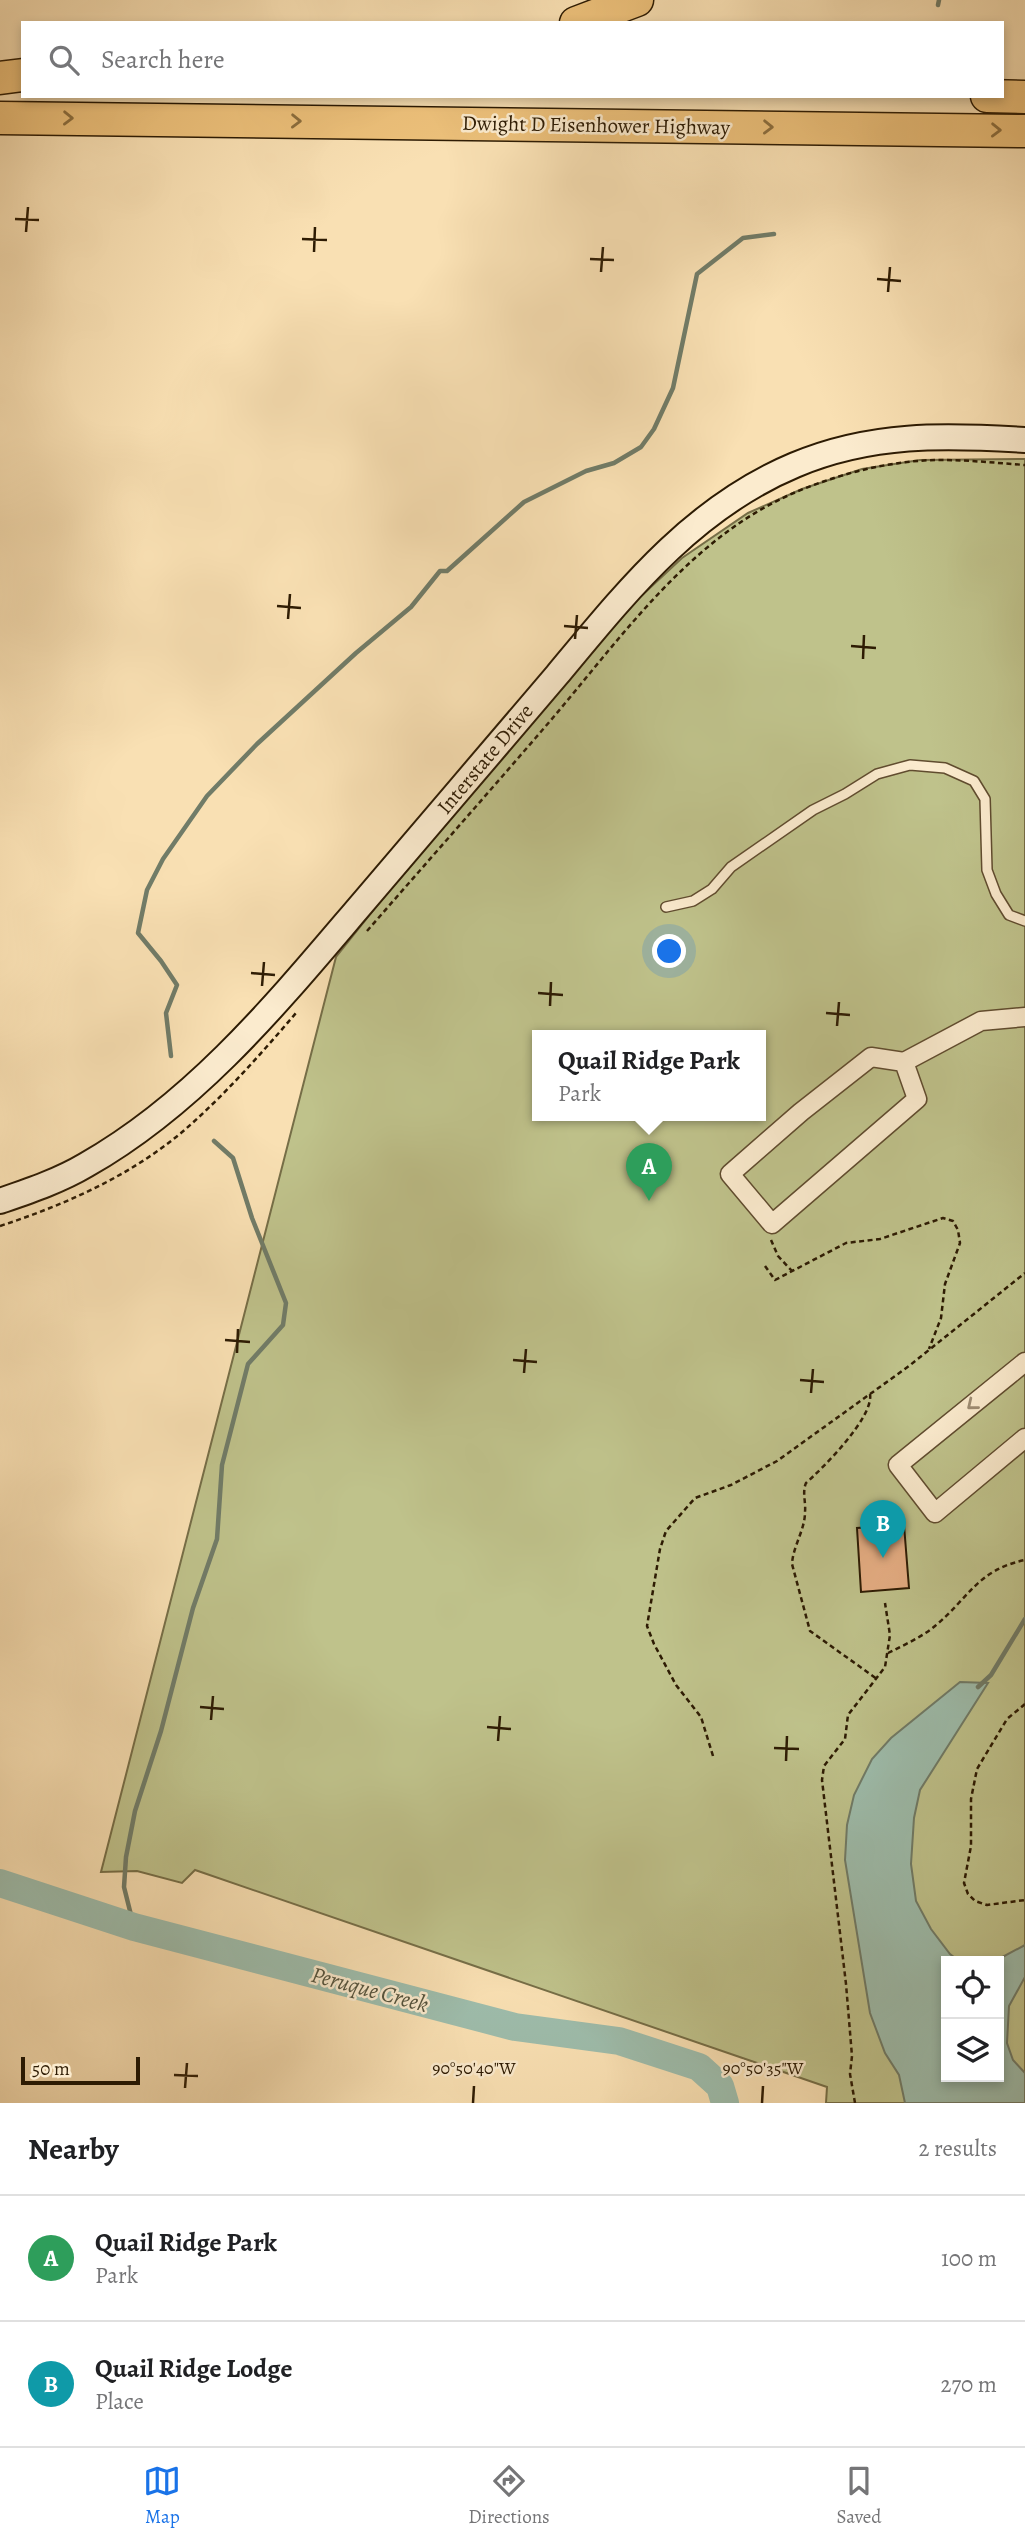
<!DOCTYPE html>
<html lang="en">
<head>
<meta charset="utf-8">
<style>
	:root { --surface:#fff; --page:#f2f2f2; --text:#202124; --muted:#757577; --line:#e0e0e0; --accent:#1a73e8 }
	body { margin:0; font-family:Alegreya,serif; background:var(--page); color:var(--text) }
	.controls { position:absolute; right:21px; bottom:21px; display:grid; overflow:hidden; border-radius:0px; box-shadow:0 4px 10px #0003 }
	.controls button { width:63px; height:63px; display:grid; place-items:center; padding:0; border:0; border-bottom:2px solid var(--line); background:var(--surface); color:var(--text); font:35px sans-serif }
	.scale { position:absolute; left:21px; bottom:18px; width:119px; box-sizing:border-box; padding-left:7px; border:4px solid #2d1b03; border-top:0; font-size:19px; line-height:24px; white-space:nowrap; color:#2d1b03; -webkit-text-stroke:5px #fbebce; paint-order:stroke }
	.you { position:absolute; left:670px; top:952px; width:24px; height:24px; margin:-18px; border:5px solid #fff; border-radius:50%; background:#1a73e8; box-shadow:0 0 0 10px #1a73e833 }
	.badge { display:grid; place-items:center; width:46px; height:46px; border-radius:50%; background:var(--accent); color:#fff; font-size:23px; font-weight:700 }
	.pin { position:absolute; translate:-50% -58px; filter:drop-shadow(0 2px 4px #0008) }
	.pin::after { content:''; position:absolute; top:37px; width:24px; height:21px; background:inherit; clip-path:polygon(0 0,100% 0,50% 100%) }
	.popup { position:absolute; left:532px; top:1030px; width:234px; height:91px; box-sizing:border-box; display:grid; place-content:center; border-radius:0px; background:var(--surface); filter:drop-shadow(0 2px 5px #0005); font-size:23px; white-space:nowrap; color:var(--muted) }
	.popup b { font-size:26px; color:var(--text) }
	.popup::after { content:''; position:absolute; left:50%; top:100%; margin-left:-14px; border:14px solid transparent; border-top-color:var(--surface) }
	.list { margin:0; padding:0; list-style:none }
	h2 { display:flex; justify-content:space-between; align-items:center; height:91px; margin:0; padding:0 28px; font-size:30px }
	h2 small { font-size:23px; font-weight:400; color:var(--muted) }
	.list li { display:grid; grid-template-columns:46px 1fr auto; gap:21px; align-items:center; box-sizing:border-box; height:126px; padding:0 28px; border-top:2px solid var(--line) }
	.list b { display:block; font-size:26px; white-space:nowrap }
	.list p { margin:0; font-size:23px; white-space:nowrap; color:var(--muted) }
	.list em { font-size:23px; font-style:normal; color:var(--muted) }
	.icon { flex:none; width:38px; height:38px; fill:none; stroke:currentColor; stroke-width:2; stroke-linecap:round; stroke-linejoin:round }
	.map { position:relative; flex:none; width:1025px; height:2103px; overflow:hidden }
	.search { position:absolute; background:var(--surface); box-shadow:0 4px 10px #0003; left:21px; right:21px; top:21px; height:77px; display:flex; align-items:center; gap:18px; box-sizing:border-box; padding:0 24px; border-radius:0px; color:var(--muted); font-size:26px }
	.sheet { height:343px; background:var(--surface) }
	nav { display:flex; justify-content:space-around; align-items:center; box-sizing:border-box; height:98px; border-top:2px solid var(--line); background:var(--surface); font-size:19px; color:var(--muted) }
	nav a { display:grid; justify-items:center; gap:4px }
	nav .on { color:var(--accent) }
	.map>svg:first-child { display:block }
	.green { fill:#bfc28b; stroke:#766e47; stroke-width:2; fill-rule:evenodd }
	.water { fill:#9ebdac; stroke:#717c68; stroke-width:2 }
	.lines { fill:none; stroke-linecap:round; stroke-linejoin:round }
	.stream { stroke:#717c68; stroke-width:4.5 }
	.river { stroke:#9ebdac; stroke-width:28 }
	.building { fill:#e5ad83; stroke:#2d1b03; stroke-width:2 }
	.lane-casing { stroke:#604c2f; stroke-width:12 }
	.street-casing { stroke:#604c2f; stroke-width:21 }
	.secondary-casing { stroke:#2d1b03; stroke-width:28 }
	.highway-casing { stroke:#2d1b03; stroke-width:35 }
	.path { stroke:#2d1b03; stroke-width:2.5; stroke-dasharray:5 3.5; stroke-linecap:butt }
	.lane { stroke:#fbebce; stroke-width:9 }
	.street { stroke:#fbebce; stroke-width:18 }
	.secondary { stroke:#fbebce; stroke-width:24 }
	.highway { stroke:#ecc07a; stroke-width:32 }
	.oneway { stroke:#8c6e3e }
	.oneway2 { stroke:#9e8d73 }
	.ticks { fill:none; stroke:#2d1b03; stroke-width:2.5 }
	.labels { text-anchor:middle; stroke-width:5; stroke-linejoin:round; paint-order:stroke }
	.street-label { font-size:21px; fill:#2d1b03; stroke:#fbebce }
	.water-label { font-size:23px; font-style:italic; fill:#55543e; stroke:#fbebce }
	.ticks-label { font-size:18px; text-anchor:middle; fill:#2d1b03; stroke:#fbebce; stroke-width:5; stroke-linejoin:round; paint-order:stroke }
</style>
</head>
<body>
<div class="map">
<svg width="1025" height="2103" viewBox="0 0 1025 2103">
	<rect width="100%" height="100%" fill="#f9e0b3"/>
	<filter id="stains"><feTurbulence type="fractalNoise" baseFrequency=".00286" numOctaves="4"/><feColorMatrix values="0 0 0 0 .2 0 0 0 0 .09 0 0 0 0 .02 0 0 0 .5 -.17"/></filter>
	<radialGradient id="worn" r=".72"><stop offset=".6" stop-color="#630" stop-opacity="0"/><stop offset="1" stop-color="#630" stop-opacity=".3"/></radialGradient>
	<path class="green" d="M1025,459V2103H826L827,2087L195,1870L182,1883L137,1871L101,1872L336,957L400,877L608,627L682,558L748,513L802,489L862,469L920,460ZM537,1035H761V1115H537ZM946,1961H999V2077H946Z"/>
	<path class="water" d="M960,1682L988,1683L920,1790L914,1818L911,1864L916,1901L931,1929L950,1954L959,1961H946V2077H999V1961H995L1025,1945V1977L1009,2006L1007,2043L1013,2060L1025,2073V2103H905L899,2075L885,2053L870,2013L845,1860L847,1825L854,1795L872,1759L891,1738Z"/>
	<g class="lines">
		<path class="stream" d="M938,5L939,0
			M171,1056L166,1013L177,985L161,961L138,933L147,890L163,859L207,796L257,744L356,653L411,607L440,571H447L524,502L586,471L614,463L641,447L654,429L673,388L697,274L743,238L774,234
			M978,1687L991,1675L1025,1619
			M134,1927L124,1887L126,1857L135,1811L161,1731L193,1608L217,1539L222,1465L248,1364L283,1325L286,1303L252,1218L233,1158L214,1141"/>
		<path class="river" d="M0,1883L134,1927L515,2027L619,2041L699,2067L720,2086L725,2103"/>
	</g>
	<path class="building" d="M904,1525L909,1588L861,1592L857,1528Z"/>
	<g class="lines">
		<defs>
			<path id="lane" d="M666,907L693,901L712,889L731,867L813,810L845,794L877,774L910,765L945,768L974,781L985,799L987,870L996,894L1009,915L1025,921"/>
			<path id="street" d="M871,1057L904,1062L917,1099L772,1224L730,1174L801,1112Z
				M904,1062L981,1021L1025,1017
				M1025,1362L898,1465L935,1513L1025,1438"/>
			<path id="secondary" d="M0,1201C29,1191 59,1181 86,1165C199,1101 283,996 366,899C430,824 493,750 557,675C626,592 692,508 795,465C871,433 944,435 1025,440"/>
			<path id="highway" d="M576,23L637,0
				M0,78L23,75
				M987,96L1025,97
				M0,118L1025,131"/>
		</defs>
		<use href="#lane" class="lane-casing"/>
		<use href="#street" class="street-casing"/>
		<use href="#secondary" class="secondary-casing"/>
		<use href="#highway" class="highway-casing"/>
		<path class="path" d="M367,931C428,861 490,791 551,720C620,639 687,542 787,496C833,475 890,460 940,460C969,460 997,463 1025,465
			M0,1226C64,1205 128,1177 181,1133C223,1097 260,1055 296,1013
			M771,1240L778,1256L792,1271
			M765,1266L775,1280L846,1243L880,1239L943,1218L953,1221L958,1230L960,1243L945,1284L941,1318L929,1349
			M870,1394C874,1417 823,1468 806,1483C802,1492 806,1502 805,1512C805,1530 793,1546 792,1564L810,1631L877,1679
			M888,1653C904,1645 922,1637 935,1626C969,1598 977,1570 1025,1560
			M1025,1704L1007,1719L977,1769L971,1799V1846L964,1883L968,1894L975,1901L987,1905L1025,1900
			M713,1756L701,1717L676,1685L654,1644L647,1626L660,1549L666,1531L695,1498L731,1485L777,1461L909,1366L1025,1273
			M855,2103L850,2074L852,2056L846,1984L822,1780L824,1766L845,1739L848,1715L885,1667L890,1635L885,1603"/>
		<use href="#lane" class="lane"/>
		<use href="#street" class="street"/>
		<use href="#secondary" class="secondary"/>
		<use href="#highway" class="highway"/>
	</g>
	<defs><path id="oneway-chevron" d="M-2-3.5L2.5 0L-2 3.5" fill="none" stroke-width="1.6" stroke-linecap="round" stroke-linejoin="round" transform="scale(1.75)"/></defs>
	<g class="oneway">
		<use href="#oneway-chevron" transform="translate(68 118) rotate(1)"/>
		<use href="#oneway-chevron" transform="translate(296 121) rotate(1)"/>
		<use href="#oneway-chevron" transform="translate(768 127) rotate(1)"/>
		<use href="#oneway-chevron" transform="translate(996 130) rotate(1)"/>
	</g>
	<use class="oneway2" href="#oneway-chevron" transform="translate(972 1405) rotate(141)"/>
	<path class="ticks" d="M15,219L39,220M26,232L28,207M302,239L327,240M314,252L315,227M590,259L614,260M601,272L603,247M877,279L901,281M888,292L890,267M277,606L301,608M288,619L290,594M564,626L588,628M575,639L577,615M851,646L876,648M863,659L864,635M251,973L275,975M262,986L264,962M538,993L563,995M550,1006L551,982M826,1013L850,1015M837,1026L839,1002M225,1340L250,1342M237,1353L238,1329M513,1360L537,1362M524,1373L526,1349M800,1380L824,1382M811,1393L813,1369M200,1707L224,1709M211,1720L213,1696M487,1727L511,1729M498,1741L500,1716M774,1748L799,1749M786,1761L787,1736M174,2075L198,2076M185,2088L187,2063M473,2103L474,2086M762,2103L763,2086"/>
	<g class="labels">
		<g class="street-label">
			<text transform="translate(596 125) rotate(1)" y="7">Dwight D Eisenhower Highway</text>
			<text transform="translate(485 759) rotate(-50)" y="7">Interstate Drive</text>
		</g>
		<g class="water-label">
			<text transform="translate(370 1989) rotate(15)" y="8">Peruque Creek</text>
		</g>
	</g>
	<g class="ticks-label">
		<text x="474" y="2074">90°50'40"W</text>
		<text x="763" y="2074">90°50'35"W</text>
	</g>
	<rect width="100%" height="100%" filter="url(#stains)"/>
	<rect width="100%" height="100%" fill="url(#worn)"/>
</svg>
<div class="controls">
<button><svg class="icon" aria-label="locate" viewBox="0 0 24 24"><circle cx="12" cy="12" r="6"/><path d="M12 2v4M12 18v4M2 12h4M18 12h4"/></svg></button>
<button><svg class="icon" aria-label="layers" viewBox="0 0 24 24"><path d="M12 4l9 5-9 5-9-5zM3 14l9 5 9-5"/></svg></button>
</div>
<div class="scale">50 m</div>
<div class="you"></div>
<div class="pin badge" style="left:649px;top:1201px;background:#2e9e5b">A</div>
<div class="popup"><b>Quail Ridge Park</b>Park</div>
<div class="pin badge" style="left:883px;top:1558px;background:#0f9aa8">B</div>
<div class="search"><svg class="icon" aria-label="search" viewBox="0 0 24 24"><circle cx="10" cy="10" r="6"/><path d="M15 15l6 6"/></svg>Search here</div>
</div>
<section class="sheet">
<h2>Nearby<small>2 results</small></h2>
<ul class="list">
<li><span class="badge" style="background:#2e9e5b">A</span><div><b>Quail Ridge Park</b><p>Park</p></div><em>100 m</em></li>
<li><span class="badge" style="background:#0f9aa8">B</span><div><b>Quail Ridge Lodge</b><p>Place</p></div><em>270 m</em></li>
</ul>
</section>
<nav>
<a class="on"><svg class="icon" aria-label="map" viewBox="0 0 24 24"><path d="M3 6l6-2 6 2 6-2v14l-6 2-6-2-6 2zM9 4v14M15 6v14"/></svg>Map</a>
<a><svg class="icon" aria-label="directions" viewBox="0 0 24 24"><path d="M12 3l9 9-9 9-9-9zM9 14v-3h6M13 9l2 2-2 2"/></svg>Directions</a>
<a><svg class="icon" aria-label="saved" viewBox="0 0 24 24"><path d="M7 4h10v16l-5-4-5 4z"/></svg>Saved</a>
</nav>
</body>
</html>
